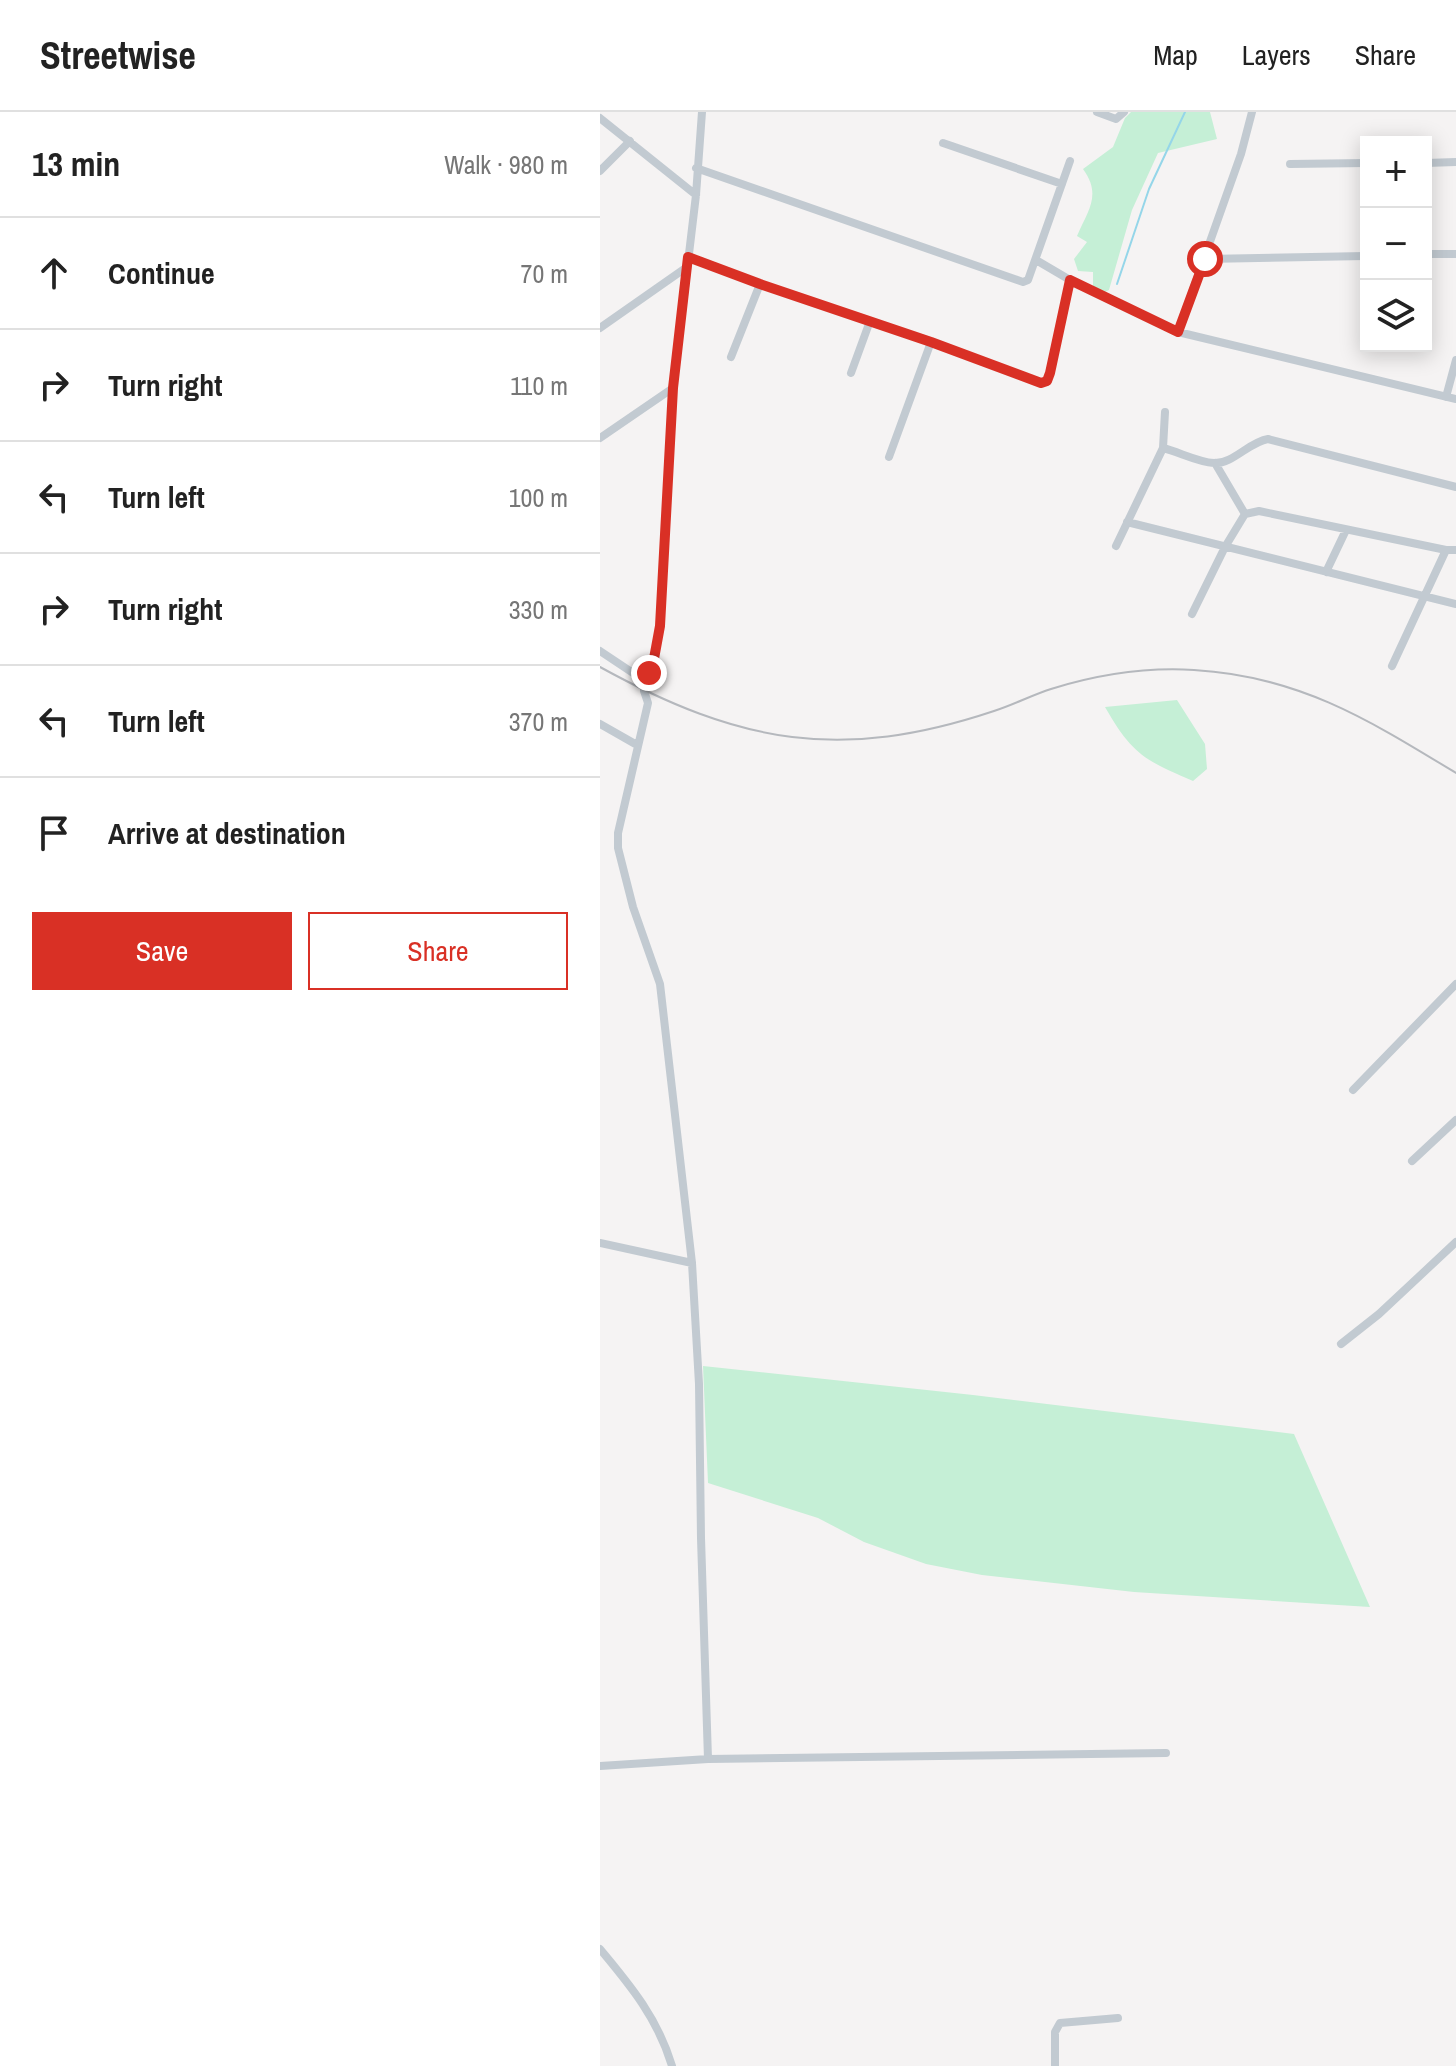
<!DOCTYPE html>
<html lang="en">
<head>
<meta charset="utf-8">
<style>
	:root { --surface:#fff; --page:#f6f6f6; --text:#222; --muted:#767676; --line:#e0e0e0; --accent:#d93025 }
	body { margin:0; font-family:"Archivo Narrow",sans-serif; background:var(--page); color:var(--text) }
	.controls { position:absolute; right:24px; top:24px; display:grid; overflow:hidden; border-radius:0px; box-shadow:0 4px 20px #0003 }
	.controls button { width:72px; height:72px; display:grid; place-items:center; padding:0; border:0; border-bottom:2px solid var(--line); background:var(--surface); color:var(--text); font:40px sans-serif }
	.stop { position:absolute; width:24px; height:24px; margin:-18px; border:6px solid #d93025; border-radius:50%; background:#fff }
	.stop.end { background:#d93025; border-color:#fff; box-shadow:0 2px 8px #0008 }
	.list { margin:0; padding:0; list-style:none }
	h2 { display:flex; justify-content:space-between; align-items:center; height:104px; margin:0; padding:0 32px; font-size:34px }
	h2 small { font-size:26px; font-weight:400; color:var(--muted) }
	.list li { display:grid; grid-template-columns:52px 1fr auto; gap:24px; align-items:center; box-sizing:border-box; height:112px; padding:0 32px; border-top:2px solid var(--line) }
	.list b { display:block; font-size:30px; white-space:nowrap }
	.list em { font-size:26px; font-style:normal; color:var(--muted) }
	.actions { display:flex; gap:16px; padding:24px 32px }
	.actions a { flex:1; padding:18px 0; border:2px solid var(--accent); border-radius:0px; text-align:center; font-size:28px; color:var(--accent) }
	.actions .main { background:var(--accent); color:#fff }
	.icon { flex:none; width:44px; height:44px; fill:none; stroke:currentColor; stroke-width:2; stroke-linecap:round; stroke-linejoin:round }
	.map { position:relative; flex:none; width:856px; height:1954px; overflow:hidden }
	header { display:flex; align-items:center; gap:48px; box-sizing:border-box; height:112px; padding:0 40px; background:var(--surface); border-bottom:2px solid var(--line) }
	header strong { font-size:38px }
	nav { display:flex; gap:44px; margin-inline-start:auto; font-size:28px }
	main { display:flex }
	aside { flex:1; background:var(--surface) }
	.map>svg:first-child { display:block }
	.green { fill:#c5efd6 }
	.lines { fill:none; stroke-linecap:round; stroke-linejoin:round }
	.stream { stroke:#95d6e9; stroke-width:2 }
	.minor { stroke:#c2cad1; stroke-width:8 }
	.rail { stroke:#b5b8bd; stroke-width:2 }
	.route { stroke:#d93025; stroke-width:10 }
</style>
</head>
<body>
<header>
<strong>Streetwise</strong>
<nav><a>Map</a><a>Layers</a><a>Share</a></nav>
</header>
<main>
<aside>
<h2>13 min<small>Walk · 980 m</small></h2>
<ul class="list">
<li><svg class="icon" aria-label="ahead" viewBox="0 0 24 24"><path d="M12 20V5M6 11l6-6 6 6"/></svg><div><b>Continue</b></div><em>70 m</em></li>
<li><svg class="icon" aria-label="right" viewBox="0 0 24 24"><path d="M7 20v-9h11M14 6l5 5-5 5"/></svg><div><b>Turn right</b></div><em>110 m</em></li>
<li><svg class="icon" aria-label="left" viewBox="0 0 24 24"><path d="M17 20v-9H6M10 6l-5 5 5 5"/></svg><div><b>Turn left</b></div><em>100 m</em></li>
<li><svg class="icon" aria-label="right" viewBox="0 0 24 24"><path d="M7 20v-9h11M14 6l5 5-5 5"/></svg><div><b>Turn right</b></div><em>330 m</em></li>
<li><svg class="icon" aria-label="left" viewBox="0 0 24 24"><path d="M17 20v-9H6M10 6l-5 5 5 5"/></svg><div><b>Turn left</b></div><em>370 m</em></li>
<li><svg class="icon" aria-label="arrive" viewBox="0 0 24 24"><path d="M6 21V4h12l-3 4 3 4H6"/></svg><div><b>Arrive at destination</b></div></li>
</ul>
<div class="actions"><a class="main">Save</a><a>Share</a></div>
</aside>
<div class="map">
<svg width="856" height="1954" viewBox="0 0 856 1954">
	<rect width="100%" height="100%" fill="#f5f3f3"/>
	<path class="green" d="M531,0H610L617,27L558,41L532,98L509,178L505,180L493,176V160L478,159L474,147L487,130L477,124C488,98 502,83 483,57L513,35L525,6Z
		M577,588L605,632L607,657L593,669C544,648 532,642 505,595Z
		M103,1254L373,1283L694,1322L770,1495L534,1480L382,1463L326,1452L264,1430L218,1406L108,1371Z"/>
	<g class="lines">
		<path class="stream" d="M517,172L549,77L585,0"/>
		<path class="minor" d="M497,0L516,7L524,0
			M0,6L96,83
			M343,31L462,72
			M826,51L856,50
			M690,52L766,51
			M96,56L423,170L428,168L470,49
			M0,59L30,29
			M826,142H856
			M88,145L160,172L331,230L441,271L447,269L450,261L470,168
			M605,147L766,144
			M436,148L470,168L578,220L856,287
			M0,216L87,155
			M578,220L641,42L652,0
			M131,245L160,172
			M251,261L270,209
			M846,285L856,248
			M0,326L73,276
			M563,336C579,340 598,350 614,351C633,352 649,330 668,327L856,375
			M289,345L331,230
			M615,351L645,402
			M527,410L856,492
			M516,434L563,336L565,300
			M726,460L746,418
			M592,502L625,435L645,402L659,399L846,438H856
			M0,539L45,569
			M792,554L846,438
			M0,612L37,633
			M753,978L856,872
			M812,1049L856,1008
			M0,1131L92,1151
			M741,1232L779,1202L856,1130
			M108,1647L566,1641
			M0,1654L108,1647L101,1426L99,1272L92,1151L60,872L33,795L18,736V721L48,591L44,579L45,569L52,557L60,514L73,276L96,83L102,0
			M0,1837C31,1874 58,1907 72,1954
			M455,1954V1920L460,1911L518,1906"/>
		<path class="rail" d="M0,555C140,632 241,650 394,599C413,593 432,583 451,577C496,563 546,555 594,558C699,564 769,608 856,661"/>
	</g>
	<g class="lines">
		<path class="route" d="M49,561L53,552L60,514L73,276L88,145L160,172L331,230L441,271L447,269L450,261L470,168L578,220L605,147"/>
	</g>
</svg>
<div class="controls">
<button>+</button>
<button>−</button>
<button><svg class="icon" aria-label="layers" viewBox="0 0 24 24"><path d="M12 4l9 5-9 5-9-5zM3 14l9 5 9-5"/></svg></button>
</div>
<div class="stop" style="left:605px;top:147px"></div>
<div class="stop end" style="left:49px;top:561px"></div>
</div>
</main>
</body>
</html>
